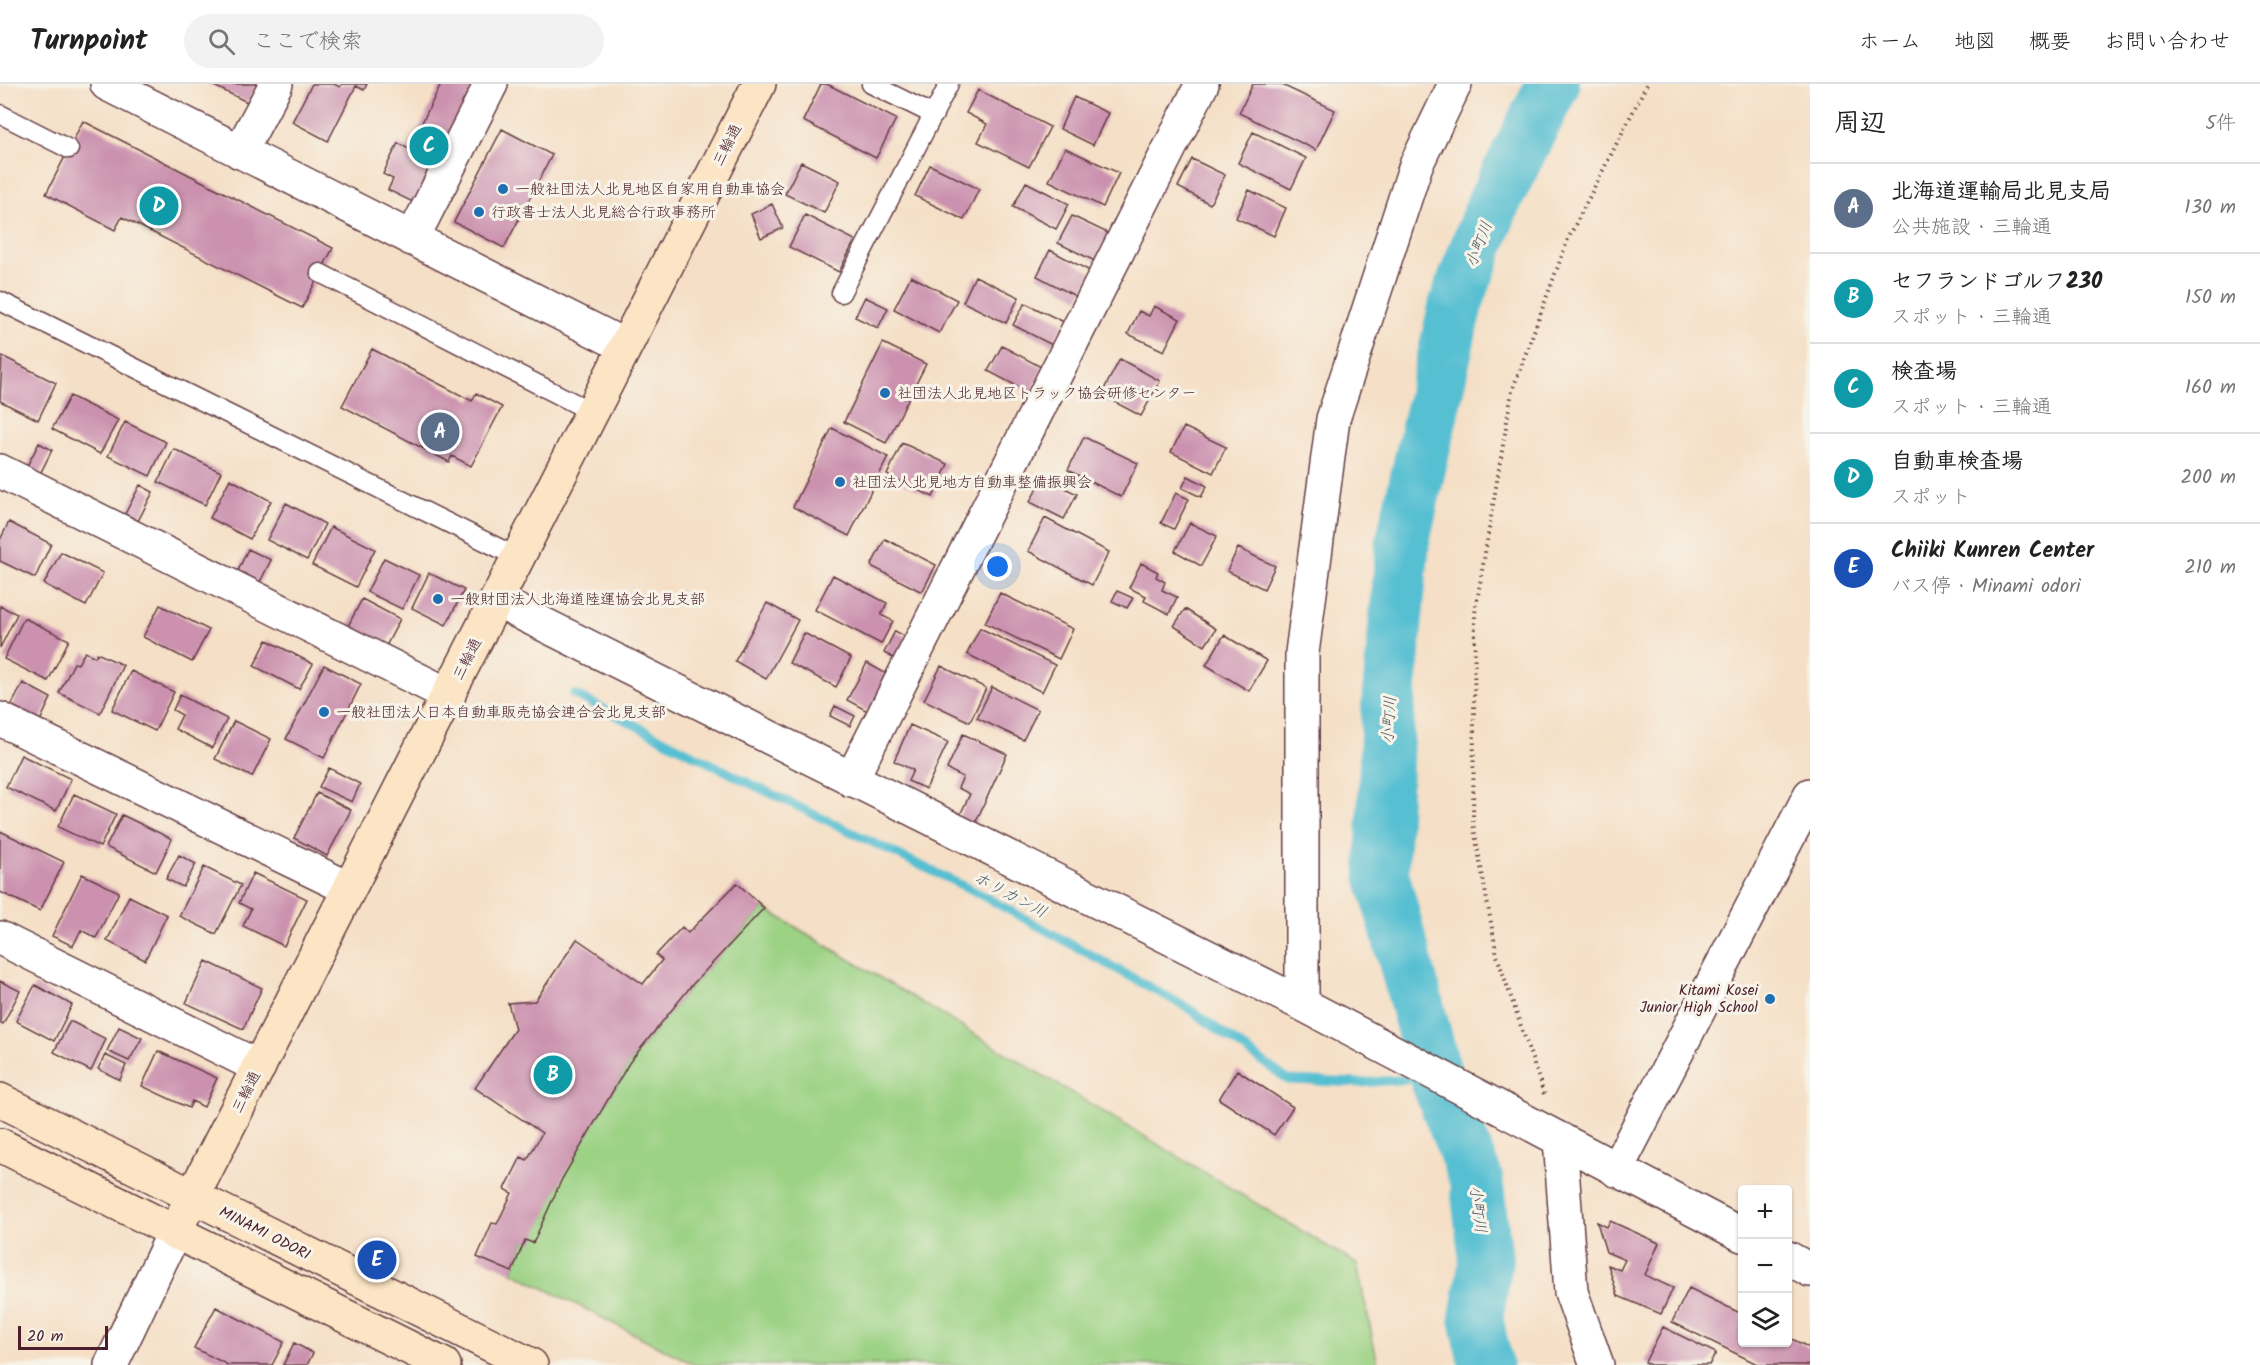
<!DOCTYPE html>
<html lang="ja">
<head>
<meta charset="utf-8">
<style>
	:root { --surface:#fff; --page:#f2f2f2; --text:#222; --muted:#767676; --line:#e0e0e0; --accent:#1f6fb2 }
	body { margin:0; font-family:Kalam,"Klee One",sans-serif; background:var(--page); color:var(--text) }
	.controls { position:absolute; right:18px; bottom:18px; display:grid; overflow:hidden; border-radius:6px; box-shadow:0 2px 4px #0004 }
	.controls button { width:54px; height:54px; display:grid; place-items:center; padding:0; border:0; border-bottom:2px solid var(--line); background:var(--surface); color:var(--text); font:30px sans-serif }
	.scale { position:absolute; left:18px; bottom:15px; width:90px; box-sizing:border-box; padding-left:6px; border:3px solid #4a1f2b; border-top:0; font-size:16px; line-height:21px; white-space:nowrap; color:#4a1f2b; -webkit-text-stroke:4px #f7f3e8; paint-order:stroke }
	.you { position:absolute; left:998px; top:483px; width:21px; height:21px; margin:-15px; border:4px solid #fff; border-radius:50%; background:#1a73e8; box-shadow:0 0 0 9px #1a73e833 }
	.badge { display:grid; place-items:center; width:39px; height:39px; border-radius:50%; background:var(--accent); color:#fff; font-size:20px; font-weight:700 }
	.pin { position:absolute; translate:-50% -50%; border:3px solid #fff; box-shadow:0 2px 6px #0006 }
	.list { margin:0; padding:0; list-style:none }
	h2 { display:flex; justify-content:space-between; align-items:center; height:78px; margin:0; padding:0 24px; font-size:26px }
	h2 small { font-size:20px; font-weight:400; color:var(--muted) }
	.list li { display:grid; grid-template-columns:39px 1fr auto; gap:18px; align-items:center; box-sizing:border-box; height:90px; padding:0 24px; border-top:2px solid var(--line) }
	.list b { display:block; font-size:22px; white-space:nowrap }
	.list p { margin:0; font-size:20px; white-space:nowrap; color:var(--muted) }
	.list em { font-size:20px; font-style:normal; color:var(--muted) }
	.icon { flex:none; width:33px; height:33px; fill:none; stroke:currentColor; stroke-width:2; stroke-linecap:round; stroke-linejoin:round }
	.map { position:relative; flex:none; width:1810px; height:1281px; overflow:hidden }
	header { display:flex; align-items:center; gap:36px; box-sizing:border-box; height:84px; padding:0 30px; background:var(--surface); border-bottom:2px solid var(--line) }
	header strong { font-size:28px }
	nav { display:flex; gap:33px; margin-inline-start:auto; font-size:21px }
	.search { width:420px; height:54px; background:var(--page); display:flex; align-items:center; gap:15px; box-sizing:border-box; padding:0 21px; border-radius:33px; color:var(--muted); font-size:22px }
	main { display:flex }
	aside { flex:1; background:var(--surface) }
	.map>svg:first-child { display:block }
	.green { fill:#9bd284; stroke:#727858; stroke-width:1.5 }
	.lines { fill:none; stroke-linecap:round; stroke-linejoin:round }
	.stream { stroke:#56bfd2; stroke-width:9 }
	.river { stroke:#56bfd2; stroke-width:54 }
	.building { fill:#cb91af }
	.lane-casing { stroke:#643c42; stroke-width:21 }
	.street-casing { stroke:#643c42; stroke-width:36 }
	.secondary-casing { stroke:#643c42; stroke-width:36 }
	.path { stroke:#643c42; stroke-width:4; stroke-dasharray:1.5 4.5; stroke-linecap:butt }
	.lane { stroke:#fff; stroke-width:18 }
	.street { stroke:#fff; stroke-width:33 }
	.secondary { stroke:#fce5c4; stroke-width:33 }
	.poi-dot { fill:#1f6fb2; stroke:#f7f3e8; stroke-width:2 }
	.labels { text-anchor:middle; stroke-width:6; stroke-linejoin:round; paint-order:stroke }
	.street-label { font-size:15px; fill:#4a1f2b; stroke:#f7f3e8 }
	.poi-label { font-size:15px; fill:#4a1f2b; stroke:#f7f3e8; text-anchor:start }
	.water-label { font-size:16px; font-style:italic; fill:#4e5765; stroke:#f7f3e8 }
</style>
</head>
<body>
<header>
<strong>Turnpoint</strong>
<div class="search"><svg class="icon" aria-label="search" viewBox="0 0 24 24"><circle cx="10" cy="10" r="6"/><path d="M15 15l6 6"/></svg>ここで検索</div>
<nav><a>ホーム</a><a>地図</a><a>概要</a><a>お問い合わせ</a></nav>
</header>
<main>
<div class="map">
<svg width="1810" height="1281" viewBox="0 0 1810 1281">
	<rect width="100%" height="100%" fill="#f7f3e8"/>
	<filter id="ink" filterUnits="userSpaceOnUse"><feTurbulence type="fractalNoise" baseFrequency=".0167" numOctaves="2"/><feDisplacementMap in="SourceGraphic" scale="12" xChannelSelector="R" yChannelSelector="G"/><feConvolveMatrix kernelMatrix="1 2 1 2 8 2 1 2 1" color-interpolation-filters="sRGB"/></filter>
	<filter id="wash" filterUnits="userSpaceOnUse"><feTurbulence type="fractalNoise" baseFrequency=".008" numOctaves="4" result="noise"/><feDisplacementMap in="SourceGraphic" scale="24" xChannelSelector="R" yChannelSelector="G"/><feGaussianBlur stdDeviation="1.35" result="paint"/><feColorMatrix in="noise" values="0 0 0 0 0 0 0 0 0 0 0 0 0 0 0 0 0 1.4 0 .05"/><feComposite in="paint" operator="in"/></filter>
	<g filter="url(#wash)">
		<rect width="100%" height="100%" fill="#f5dfc6"/>
		<path class="green" d="M764,824L1357,1180L1378,1281H695L512,1188L525,1156L629,979L691,902Z"/>
		<g class="lines">
			<path class="stream" d="M574,610L749,699L976,808L1188,924L1288,996L1361,999L1420,994"/>
			<path class="river" d="M1486,1281L1476,1234L1486,1176L1476,1095L1436,993L1382,790L1388,623L1403,456L1456,219L1493,120L1553,0"/>
		</g>
		<g id="blocks">
			<path class="building" d="M210,0H258L249,19Z
				M312,0H334L340,3L342,0H367L364,6L356,2L328,57L292,38Z
				M441,0H479L419,121L388,106L393,95L383,90L398,59L409,65Z
				M821,0H827L896,35L876,74L803,37Z
				M1253,0H1280L1335,26L1316,66L1239,29Z
				M978,6L1050,43L1029,83L978,58L987,40L966,29Z
				M1074,13L1108,29L1093,61L1060,45Z
				M83,37L333,164L302,224L122,133L115,146L46,110Z
				M502,45L552,71L504,164L454,138Z
				M1253,48L1306,74L1291,105L1238,79Z
				M1065,64L1119,89L1103,123L1049,97Z
				M1192,75L1225,91L1210,120L1178,103Z
				M801,78L840,97L824,129L785,110Z
				M930,81L979,105L964,136L915,112Z
				M1026,98L1069,120L1056,145L1013,123Z
				M1249,106L1286,124L1274,152L1236,134Z
				M772,120L783,144L761,154L751,130Z
				M805,131L855,156L839,188L789,163Z
				M1072,132L1112,151L1099,179L1058,159Z
				M1050,166L1092,188L1079,214L1037,192Z
				M911,192L957,216L939,249L894,225Z
				M975,192L1019,213L1006,239L963,218Z
				M865,213L888,224L878,244L855,233Z
				M1025,219L1064,238L1052,261L1013,241Z
				M1154,222L1180,235L1164,267L1128,250L1139,227L1149,232Z
				M883,259L926,280L886,359L844,338Z
				M1002,262L1043,284L1030,309L988,287Z
				M372,265L472,317L476,309L502,323L471,382L452,372L449,378L342,322Z
				M2,272L56,299L38,336L0,317Z
				M1120,275L1160,297L1141,332L1101,311Z
				M70,312L118,336L100,370L52,345Z
				M125,338L166,358L150,392L108,372Z
				M1184,343L1226,363L1213,389L1171,368Z
				M832,344L888,373L849,452L793,423Z
				M1084,353L1138,379L1121,413L1068,386Z
				M39,359L52,366L40,390L26,384Z
				M902,359L948,380L933,413L887,391Z
				M174,365L221,388L205,421L158,398Z
				M1188,392L1207,402L1201,413L1182,404Z
				M1043,393L1077,410L1064,435L1030,418Z
				M230,395L271,417L250,455L210,434Z
				M140,401L153,408L138,437L125,430Z
				M1176,409L1189,415L1174,445L1161,439Z
				M286,419L325,440L307,476L267,456Z
				M1045,434L1109,468L1092,501L1028,467Z
				M9,438L51,460L35,494L0,477V456Z
				M1190,439L1217,452L1201,482L1175,467Z
				M331,443L375,465L356,503L312,481Z
				M885,455L936,481L922,508L871,482Z
				M1238,464L1275,482L1264,505L1227,487Z
				M248,465L271,476L259,500L237,489Z
				M61,468L103,489L86,522L44,500Z
				M384,474L419,491L402,525L367,508Z
				M1141,479L1158,488L1156,493L1165,498L1162,506L1177,513L1169,530L1144,517L1146,512L1129,504Z
				M429,489L464,506L446,541L412,524Z
				M833,491L887,519L881,531L893,537L881,560L815,526Z
				M1117,507L1133,514L1127,524L1112,517Z
				M1000,509L1073,545L1059,575L985,539Z
				M362,515L400,535L384,566L346,546Z
				M767,519L798,536L766,595L735,577Z
				M160,521L209,546L192,578L143,553Z
				M0,522L17,530L0,564Z
				M1185,525L1216,545L1205,562L1174,542Z
				M24,534L69,556L48,597L4,575Z
				M980,544L1055,581L1042,608L967,570Z
				M895,547L919,560L908,582L884,569Z
				M804,549L851,574L836,603L789,579Z
				M1224,551L1267,577L1249,607L1206,581Z
				M267,556L313,580L299,605L254,582Z
				M85,568L95,573L97,569L123,581L100,629L59,609L74,579L78,580Z
				M867,579L892,593L873,630L847,616Z
				M324,581L361,600L324,674L286,655Z
				M941,582L986,604L970,638L924,616Z
				M131,587L174,608L155,647L112,626Z
				M23,599L51,614L39,639L10,624Z
				M992,603L1038,626L1023,656L977,634Z
				M180,611L227,635L212,664L175,645L182,631L173,626Z
				M835,622L855,632L850,642L830,632Z
				M234,637L271,655L252,693L215,675Z
				M910,641L948,658L926,705L908,697L913,686L894,677Z
				M963,650L1007,670L974,742L958,735L970,710L958,704L963,693L947,685Z
				M21,671L71,695L56,727L6,703Z
				M329,684L360,700L352,718L319,703Z
				M317,709L351,726L327,772L294,754Z
				M74,710L116,730L100,763L58,743Z
				M122,731L172,755L156,788L106,763Z
				M0,747L64,778L40,827L0,808Z
				M179,771L196,780L183,803L166,795Z
				M204,783L241,801L216,850L179,832Z
				M253,789L307,815L284,862L243,842L251,825L239,819Z
				M82,790L119,808L96,854L81,846L73,862L52,852Z
				M737,799L764,824L691,902L629,979L562,1095L533,1159L525,1156L512,1188L477,1173L492,1139L497,1140L512,1109L505,1105L521,1073L527,1076L542,1049L475,1004L515,945L508,919L535,917L577,855L643,900L662,876L656,871L682,843L688,849Z
				M129,812L167,831L145,876L107,857Z
				M206,877L262,904L243,945L186,919Z
				M0,897L20,907L3,940L0,938Z
				M35,901L72,921L54,957L16,937Z
				M70,937L106,955L91,987L54,968Z
				M119,943L142,954L129,977L107,967Z
				M158,967L217,994L204,1023L192,1017L189,1024L142,1002Z
				M105,971L126,981L120,996L98,985Z
				M1237,986L1293,1023L1274,1051L1219,1015Z
				M1610,1137L1659,1159L1645,1191L1673,1204L1661,1230L1618,1212L1608,1181L1620,1186L1625,1176L1606,1168L1597,1138L1607,1143Z
				M1689,1204L1742,1230V1258H1788V1253L1810,1264L1809,1281H1759L1672,1238Z
				M216,1223L284,1258L272,1281H228L194,1264Z
				M1663,1243L1716,1269L1709,1281H1650L1645,1278Z
				M294,1259L313,1269L307,1281H283Z"/>
		</g>
	</g>
	<g filter="url(#ink)">
		<use href="#blocks" fill-opacity="0" stroke="#643c42" stroke-width="1.5"/>
		<g class="lines">
			<defs>
				<path id="lane" d="M871,0L934,31
					M0,30L69,65
					M320,189L592,328
					M841,209L949,0
					M0,217L519,474"/>
				<path id="street" d="M107,0L625,262
					M240,68L276,0
					M412,155L491,0
					M0,387L449,611
					M497,517L1302,920L1742,1151
					M0,635L348,804
					M851,696L1202,0
					M0,854L259,983
					M1302,920V569L1333,335L1416,81L1455,0
					M1560,1055L1571,1208L1597,1281
					M1616,1086L1810,711
					M1788,1174L1810,1186
					M111,1281L174,1149"/>
				<path id="secondary" d="M0,1016L531,1281
					M0,1061L444,1281
					M174,1149L759,0"/>
			</defs>
			<use href="#lane" class="lane-casing"/>
			<use href="#street" class="street-casing"/>
			<use href="#secondary" class="secondary-casing"/>
			<path class="path" d="M1544,1010L1497,872L1473,739L1475,529L1512,307L1568,155L1647,0"/>
			<use href="#lane" class="lane"/>
			<use href="#street" class="street"/>
			<use href="#secondary" class="secondary"/>
		</g>
	</g>
	<g class="poi-dot">
		<circle cx="503" cy="105" r="6"/>
		<circle cx="479" cy="128" r="6"/>
		<circle cx="885" cy="309" r="6"/>
		<circle cx="840" cy="398" r="6"/>
		<circle cx="438" cy="515" r="6"/>
		<circle cx="324" cy="628" r="6"/>
		<circle cx="1770" cy="915" r="6"/>
	</g>
	<g class="labels">
		<g class="street-label">
			<text transform="translate(727 61) rotate(-63)" y="5">三輪通</text>
			<text transform="translate(467 575) rotate(-63)" y="5">三輪通</text>
			<text transform="translate(246 1008) rotate(-63)" y="5">三輪通</text>
			<text transform="translate(265 1149) rotate(27)" y="5">MINAMI ODORI</text>
		</g>
		<g class="poi-label">
			<text x="515" y="110">一般社団法人北見地区自家用自動車協会</text>
			<text x="491" y="133">行政書士法人北見総合行政事務所</text>
			<text x="897" y="314">社団法人北見地区トラック協会研修センター</text>
			<text x="852" y="403">社団法人北見地方自動車整備振興会</text>
			<text x="450" y="520">一般財団法人北海道陸運協会北見支部</text>
			<text x="336" y="633">一般社団法人日本自動車販売協会連合会北見支部</text>
			<text x="1758" y="911" text-anchor="end">Kitami Kosei<tspan x="1758" dy="17">Junior High School</tspan></text>
		</g>
		<g class="water-label">
			<text transform="translate(1478 160) rotate(-69)" y="6">小町川</text>
			<text transform="translate(1388 636) rotate(-87)" y="6">小町川</text>
			<text transform="translate(1011 810) rotate(28)" y="6">ホリカン川</text>
			<text transform="translate(1479 1125) rotate(83)" y="6">小町川</text>
		</g>
	</g>
</svg>
<div class="controls">
<button>+</button>
<button>−</button>
<button><svg class="icon" aria-label="layers" viewBox="0 0 24 24"><path d="M12 4l9 5-9 5-9-5zM3 14l9 5 9-5"/></svg></button>
</div>
<div class="scale">20 m</div>
<div class="you"></div>
<div class="pin badge" style="left:440px;top:348px;background:#5c6f8a">A</div>
<div class="pin badge" style="left:553px;top:991px;background:#0f9aa8">B</div>
<div class="pin badge" style="left:429px;top:62px;background:#0f9aa8">C</div>
<div class="pin badge" style="left:159px;top:122px;background:#0f9aa8">D</div>
<div class="pin badge" style="left:377px;top:1176px;background:#1a4fb4">E</div>
</div>
<aside>
<h2>周辺<small>5件</small></h2>
<ul class="list">
<li><span class="badge" style="background:#5c6f8a">A</span><div><b>北海道運輸局北見支局</b><p>公共施設 · 三輪通</p></div><em>130 m</em></li>
<li><span class="badge" style="background:#0f9aa8">B</span><div><b>セフランドゴルフ230</b><p>スポット · 三輪通</p></div><em>150 m</em></li>
<li><span class="badge" style="background:#0f9aa8">C</span><div><b>検査場</b><p>スポット · 三輪通</p></div><em>160 m</em></li>
<li><span class="badge" style="background:#0f9aa8">D</span><div><b>自動車検査場</b><p>スポット</p></div><em>200 m</em></li>
<li><span class="badge" style="background:#1a4fb4">E</span><div><b>Chiiki Kunren Center</b><p>バス停 · Minami odori</p></div><em>210 m</em></li>
</ul>
</aside>
</main>
</body>
</html>
